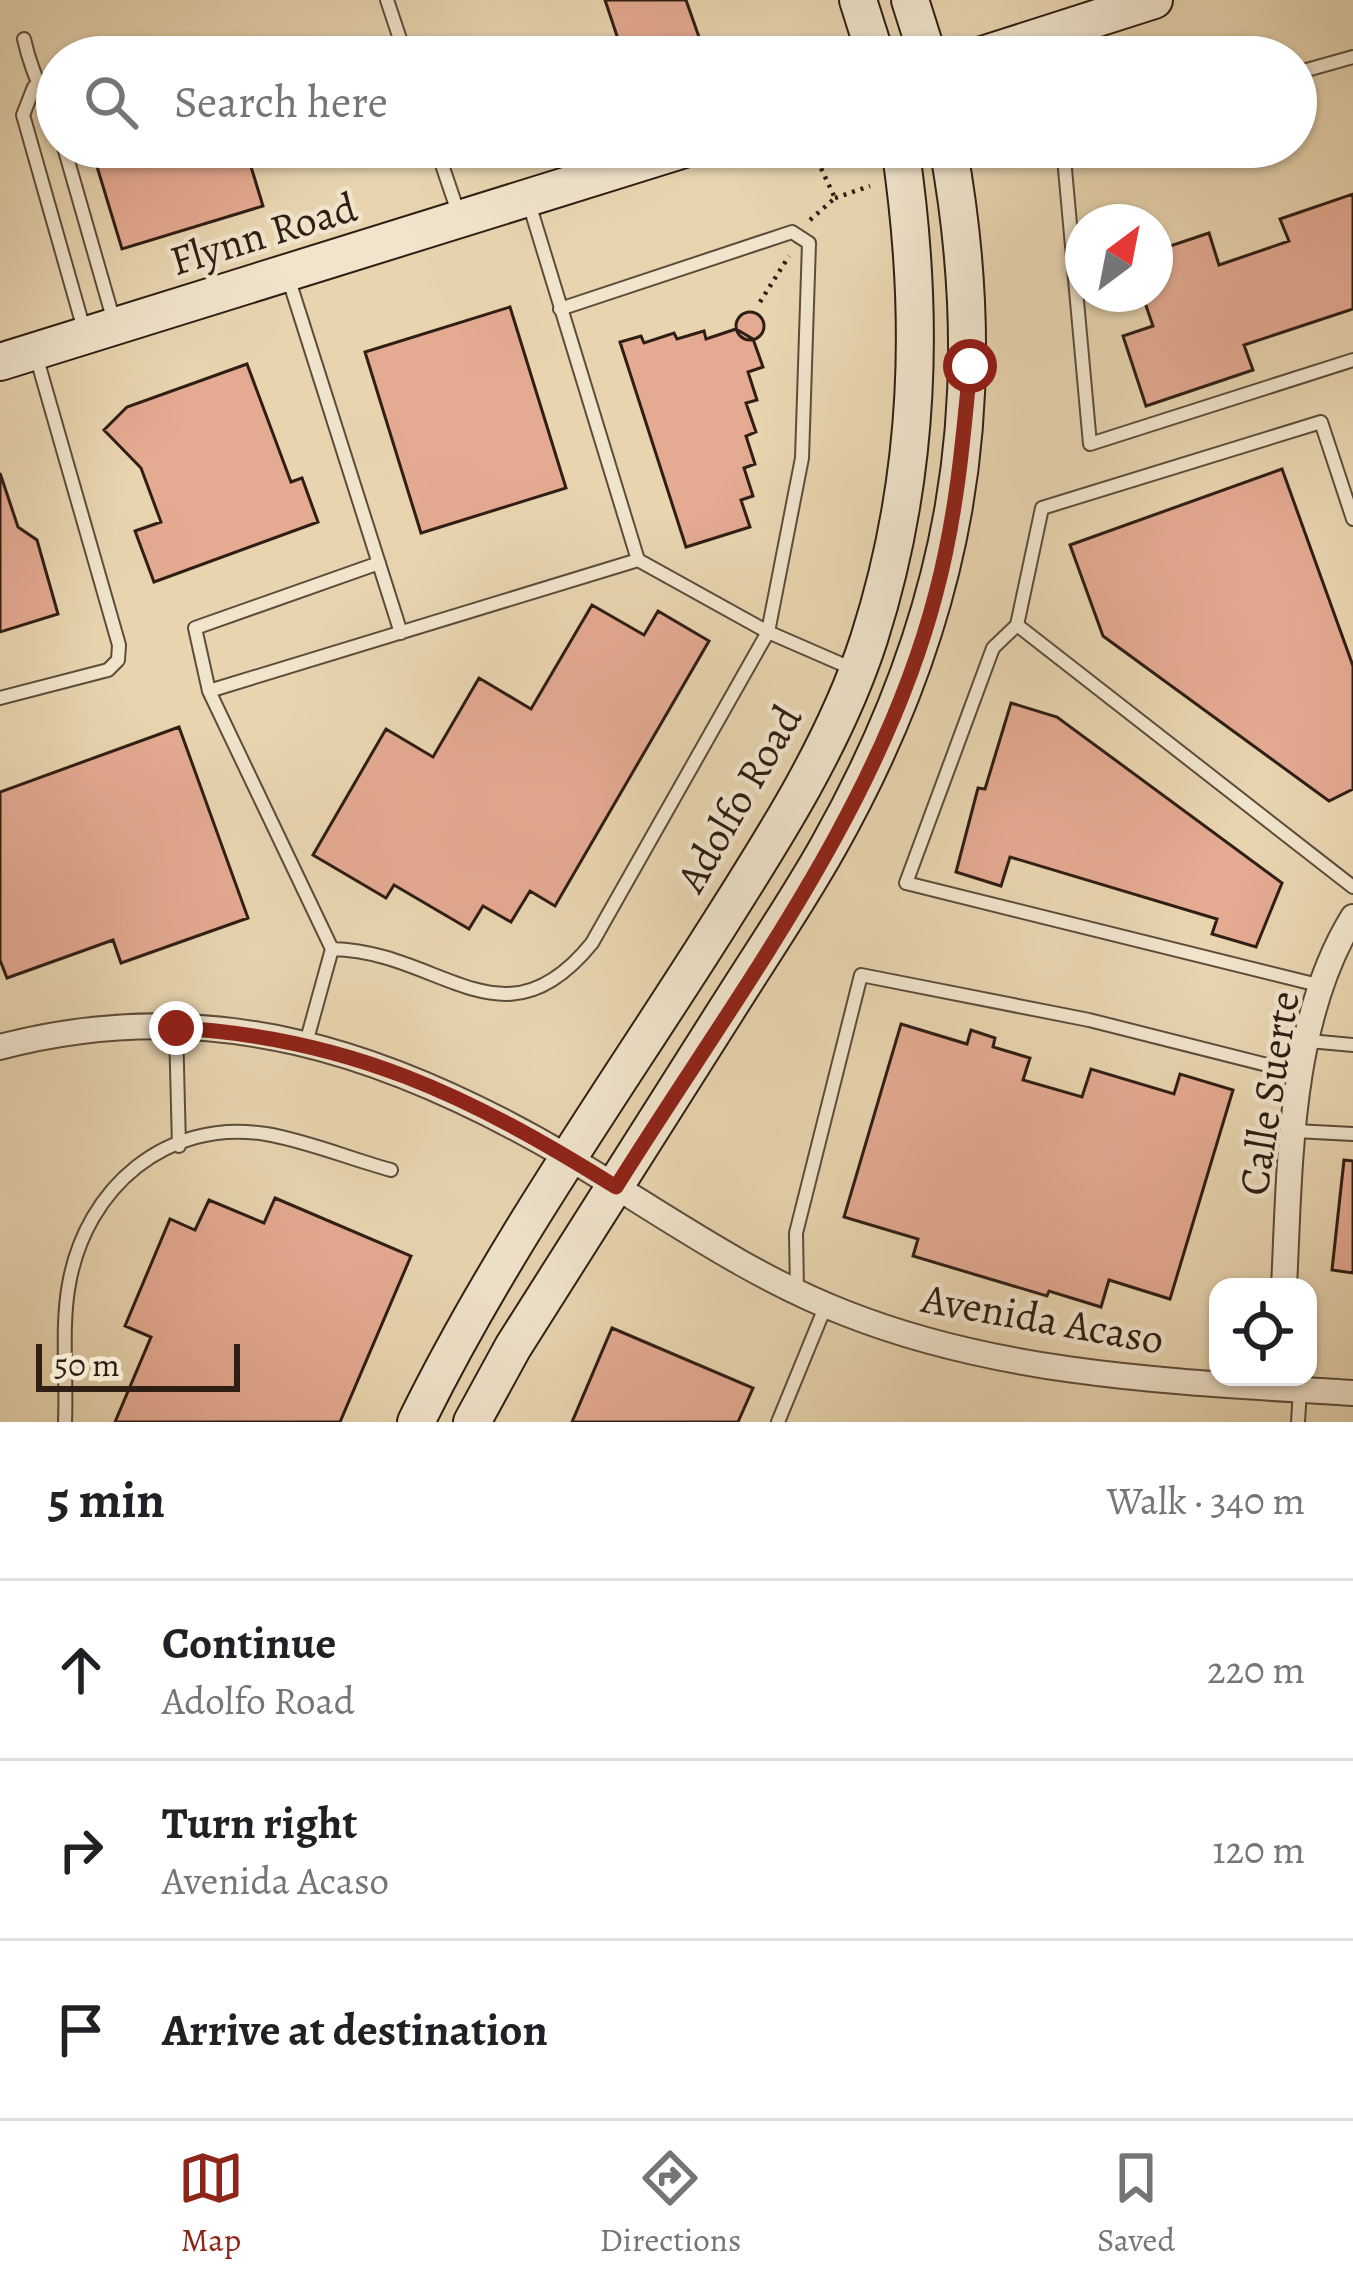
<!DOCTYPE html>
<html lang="en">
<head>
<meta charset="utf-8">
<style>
	:root { --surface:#fff; --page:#f2f2f2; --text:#202124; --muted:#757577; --line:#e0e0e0; --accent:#8f2418 }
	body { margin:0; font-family:Alegreya,serif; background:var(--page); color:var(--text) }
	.controls { position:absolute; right:36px; bottom:36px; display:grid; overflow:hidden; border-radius:24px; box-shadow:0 3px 9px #0004 }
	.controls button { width:108px; height:108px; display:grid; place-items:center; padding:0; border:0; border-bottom:3px solid var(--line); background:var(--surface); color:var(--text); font:60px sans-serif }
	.compass { position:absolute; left:1065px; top:204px; width:108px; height:108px; border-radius:50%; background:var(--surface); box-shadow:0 3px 9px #0004; rotate:32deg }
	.scale { position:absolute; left:36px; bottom:30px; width:204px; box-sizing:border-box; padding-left:12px; border:6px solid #2f1e14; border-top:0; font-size:33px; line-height:42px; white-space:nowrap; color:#2f1e14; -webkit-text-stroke:9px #f0e4cc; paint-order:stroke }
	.stop { position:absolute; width:36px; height:36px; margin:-27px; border:9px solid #8f2418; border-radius:50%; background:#fff }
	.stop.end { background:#8f2418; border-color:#fff; box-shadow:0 3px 12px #0008 }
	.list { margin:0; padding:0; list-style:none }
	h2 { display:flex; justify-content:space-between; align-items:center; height:156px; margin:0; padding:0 48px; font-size:51px }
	h2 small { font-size:39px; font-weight:400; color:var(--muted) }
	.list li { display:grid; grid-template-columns:78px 1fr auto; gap:36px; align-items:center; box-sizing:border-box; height:180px; padding:0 48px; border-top:3px solid var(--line) }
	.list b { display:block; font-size:45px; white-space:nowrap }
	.list p { margin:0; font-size:39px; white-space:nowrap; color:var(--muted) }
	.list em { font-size:39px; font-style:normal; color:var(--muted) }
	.icon { flex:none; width:66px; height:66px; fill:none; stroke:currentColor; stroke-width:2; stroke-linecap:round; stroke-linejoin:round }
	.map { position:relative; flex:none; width:1353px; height:1422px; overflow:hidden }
	.search { position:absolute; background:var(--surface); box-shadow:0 3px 9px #0004; left:36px; right:36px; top:36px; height:132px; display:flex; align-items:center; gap:30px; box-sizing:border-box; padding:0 42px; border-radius:66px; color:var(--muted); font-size:45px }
	.sheet { height:696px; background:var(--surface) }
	nav { display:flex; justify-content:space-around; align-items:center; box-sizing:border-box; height:168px; border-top:3px solid var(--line); background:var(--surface); font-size:33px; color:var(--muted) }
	nav a { display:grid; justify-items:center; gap:6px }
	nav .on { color:var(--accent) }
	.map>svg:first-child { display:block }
	.building { fill:#e4aa92; stroke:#2f1e14; stroke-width:3 }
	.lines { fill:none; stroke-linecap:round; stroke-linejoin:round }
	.service-casing { stroke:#5d4c3b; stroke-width:16 }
	.minor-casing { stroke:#5d4c3b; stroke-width:28 }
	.secondary-casing { stroke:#2f1e14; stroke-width:40 }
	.path { stroke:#2f1e14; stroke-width:4.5; stroke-dasharray:3 6; stroke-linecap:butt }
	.service { stroke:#f0e4cc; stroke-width:12 }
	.minor { stroke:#f0e4cc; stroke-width:24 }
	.secondary { stroke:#f0e4cc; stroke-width:36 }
	.route { stroke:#8f2418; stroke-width:15 }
	.labels { text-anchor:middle; stroke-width:9; stroke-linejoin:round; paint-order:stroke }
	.street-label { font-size:42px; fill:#2f1e14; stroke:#f0e4cc }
</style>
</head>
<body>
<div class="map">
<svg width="1353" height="1422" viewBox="0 0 1353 1422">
	<rect width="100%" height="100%" fill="#e8d5b0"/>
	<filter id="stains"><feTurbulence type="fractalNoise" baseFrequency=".00167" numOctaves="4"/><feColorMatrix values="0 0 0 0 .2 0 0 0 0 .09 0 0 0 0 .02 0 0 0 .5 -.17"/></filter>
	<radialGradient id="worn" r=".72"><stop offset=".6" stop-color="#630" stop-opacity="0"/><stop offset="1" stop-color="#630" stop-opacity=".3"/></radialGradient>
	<path class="building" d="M605,0H686L706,57H624Z
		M139,147H245L263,206L122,249L95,160Z
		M1353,194V309L1244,345L1253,370L1146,406L1123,336L1153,326L1142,294H1155V251L1209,233L1219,265L1289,241L1280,219Z
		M510,307L566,488L421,533L365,352Z
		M736 326a14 14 0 1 1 28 0a14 14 0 1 1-28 0Z
		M736,329L753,339L763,367L748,372L757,400L746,403L756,432L746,436L755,464L744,468L753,496L741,500L750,527L686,547L620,342L641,336L644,343L674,333L677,339L704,331L706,339Z
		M247,364L291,482L302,478L318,522L154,582L135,531L161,522L141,468L104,430L127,407Z
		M1282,469L1353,666V789L1329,801L1103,636L1070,545Z
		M0,473L18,527L37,540L58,614L0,632Z
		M592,605L644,635L658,611L709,641L555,906L530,891L511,922L483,906L469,929L394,885L386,898L313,855L386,729L433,757L479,678L531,709Z
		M1011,703L1057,717L1282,883L1256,947L1212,934L1217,919L1010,857L1001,886L956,872L978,788L985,789Z
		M179,727L248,918L121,963L113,940L7,978L0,960V792Z
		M901,1024L967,1044L971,1030L995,1038L993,1047L1030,1058L1023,1080L1082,1097L1091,1069L1174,1094L1180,1074L1233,1090L1170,1299L1109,1280L1101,1307L1049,1291L1047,1296L913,1256L918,1239L844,1217Z
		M1344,1160L1353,1161V1273L1332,1270Z
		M275,1198L411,1256L340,1422H115L151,1337L125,1326L170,1219L195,1230L209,1200L264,1223Z
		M612,1328L753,1388L738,1422H572Z"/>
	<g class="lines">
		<defs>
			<path id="service" d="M387,0L406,57
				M24,39C32,75 44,93 57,127
				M1296,73L1353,57
				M34,87L23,115L85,333
				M64,147L115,325
				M436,147L458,212
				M1063,147L1090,444L1353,360
				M528,200L638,560
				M287,274L401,633
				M560,309L792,232L809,243L802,458L768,632L853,669
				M1353,519L1321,422L1042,508L1017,625L1353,887
				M1017,625L993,648L906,883L1322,986
				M209,691L195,628L379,563
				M0,698L108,670L118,660L119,645L35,352
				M176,1028L179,1146
				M1309,1041L1353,1045
				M306,1043L332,949C442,951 503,1053 592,943L768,632L638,560L209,691L332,949
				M1295,1131L1353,1134
				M797,1291L796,1233L861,975L1089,1020L1303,1074
				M65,1422C67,1377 61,1327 69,1284C86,1188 166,1118 266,1134C308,1141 350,1159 391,1170
				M778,1422L826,1305
				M1298,1422L1300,1389"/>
			<path id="minor" d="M0,1047C210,992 389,1052 569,1158C660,1212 747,1275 845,1313C1007,1377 1182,1382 1353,1393
				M1284,1287C1290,1168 1288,1022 1353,917"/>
			<path id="secondary" d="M858,0L876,57
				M910,0L928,57
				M976,57L1154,0
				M0,362L691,147
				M416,1422C497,1257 604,1105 703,950C765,852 833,750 869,639C921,477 925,314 900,147
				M472,1422L513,1347C585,1235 656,1122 727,1009C761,955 797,902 828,847C956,620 995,403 948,147"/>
		</defs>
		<use href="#service" class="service-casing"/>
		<use href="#minor" class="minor-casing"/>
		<use href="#secondary" class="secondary-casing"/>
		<path class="path" d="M835,198L870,186
			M810,220L835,198L819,164
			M760,302L789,256"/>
		<use href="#service" class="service"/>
		<use href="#minor" class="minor"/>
		<use href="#secondary" class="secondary"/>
	</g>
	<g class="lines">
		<path class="route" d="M176,1028C349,1037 472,1097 616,1187C733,999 880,810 936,593C956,518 963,443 970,366"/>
	</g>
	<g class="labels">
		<g class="street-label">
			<text transform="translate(263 233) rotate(-17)" y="15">Flynn Road</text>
			<text transform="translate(738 798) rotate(-60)" y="15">Adolfo Road</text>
			<text transform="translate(1268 1093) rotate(-81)" y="15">Calle Suerte</text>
			<text transform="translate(1043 1318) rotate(10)" y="15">Avenida Acaso</text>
		</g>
	</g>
	<rect width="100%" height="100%" filter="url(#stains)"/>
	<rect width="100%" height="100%" fill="url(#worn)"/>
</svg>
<div class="controls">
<button><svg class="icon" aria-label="locate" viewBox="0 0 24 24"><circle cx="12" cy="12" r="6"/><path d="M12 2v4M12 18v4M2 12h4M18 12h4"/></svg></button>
</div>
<svg class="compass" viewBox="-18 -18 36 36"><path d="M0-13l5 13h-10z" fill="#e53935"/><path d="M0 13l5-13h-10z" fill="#757577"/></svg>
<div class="scale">50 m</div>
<div class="stop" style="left:970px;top:366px"></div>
<div class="stop end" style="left:176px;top:1028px"></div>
<div class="search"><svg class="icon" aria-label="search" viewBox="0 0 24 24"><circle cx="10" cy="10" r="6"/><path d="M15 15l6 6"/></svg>Search here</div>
</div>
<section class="sheet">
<h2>5 min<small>Walk · 340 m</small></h2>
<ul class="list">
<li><svg class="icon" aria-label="ahead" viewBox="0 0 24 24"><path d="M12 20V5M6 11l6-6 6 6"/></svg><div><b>Continue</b><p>Adolfo Road</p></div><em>220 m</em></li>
<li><svg class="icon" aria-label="right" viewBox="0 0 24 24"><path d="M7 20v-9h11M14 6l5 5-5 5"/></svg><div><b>Turn right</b><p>Avenida Acaso</p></div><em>120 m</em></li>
<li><svg class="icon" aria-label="arrive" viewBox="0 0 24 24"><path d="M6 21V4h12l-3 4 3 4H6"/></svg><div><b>Arrive at destination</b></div></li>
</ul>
</section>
<nav>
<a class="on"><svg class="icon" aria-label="map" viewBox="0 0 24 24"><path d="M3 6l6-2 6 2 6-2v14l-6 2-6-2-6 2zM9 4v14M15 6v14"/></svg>Map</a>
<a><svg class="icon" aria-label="directions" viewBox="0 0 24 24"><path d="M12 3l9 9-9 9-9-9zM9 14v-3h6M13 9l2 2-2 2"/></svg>Directions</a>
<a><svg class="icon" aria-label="saved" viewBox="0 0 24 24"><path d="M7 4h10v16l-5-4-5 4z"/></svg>Saved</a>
</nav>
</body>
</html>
